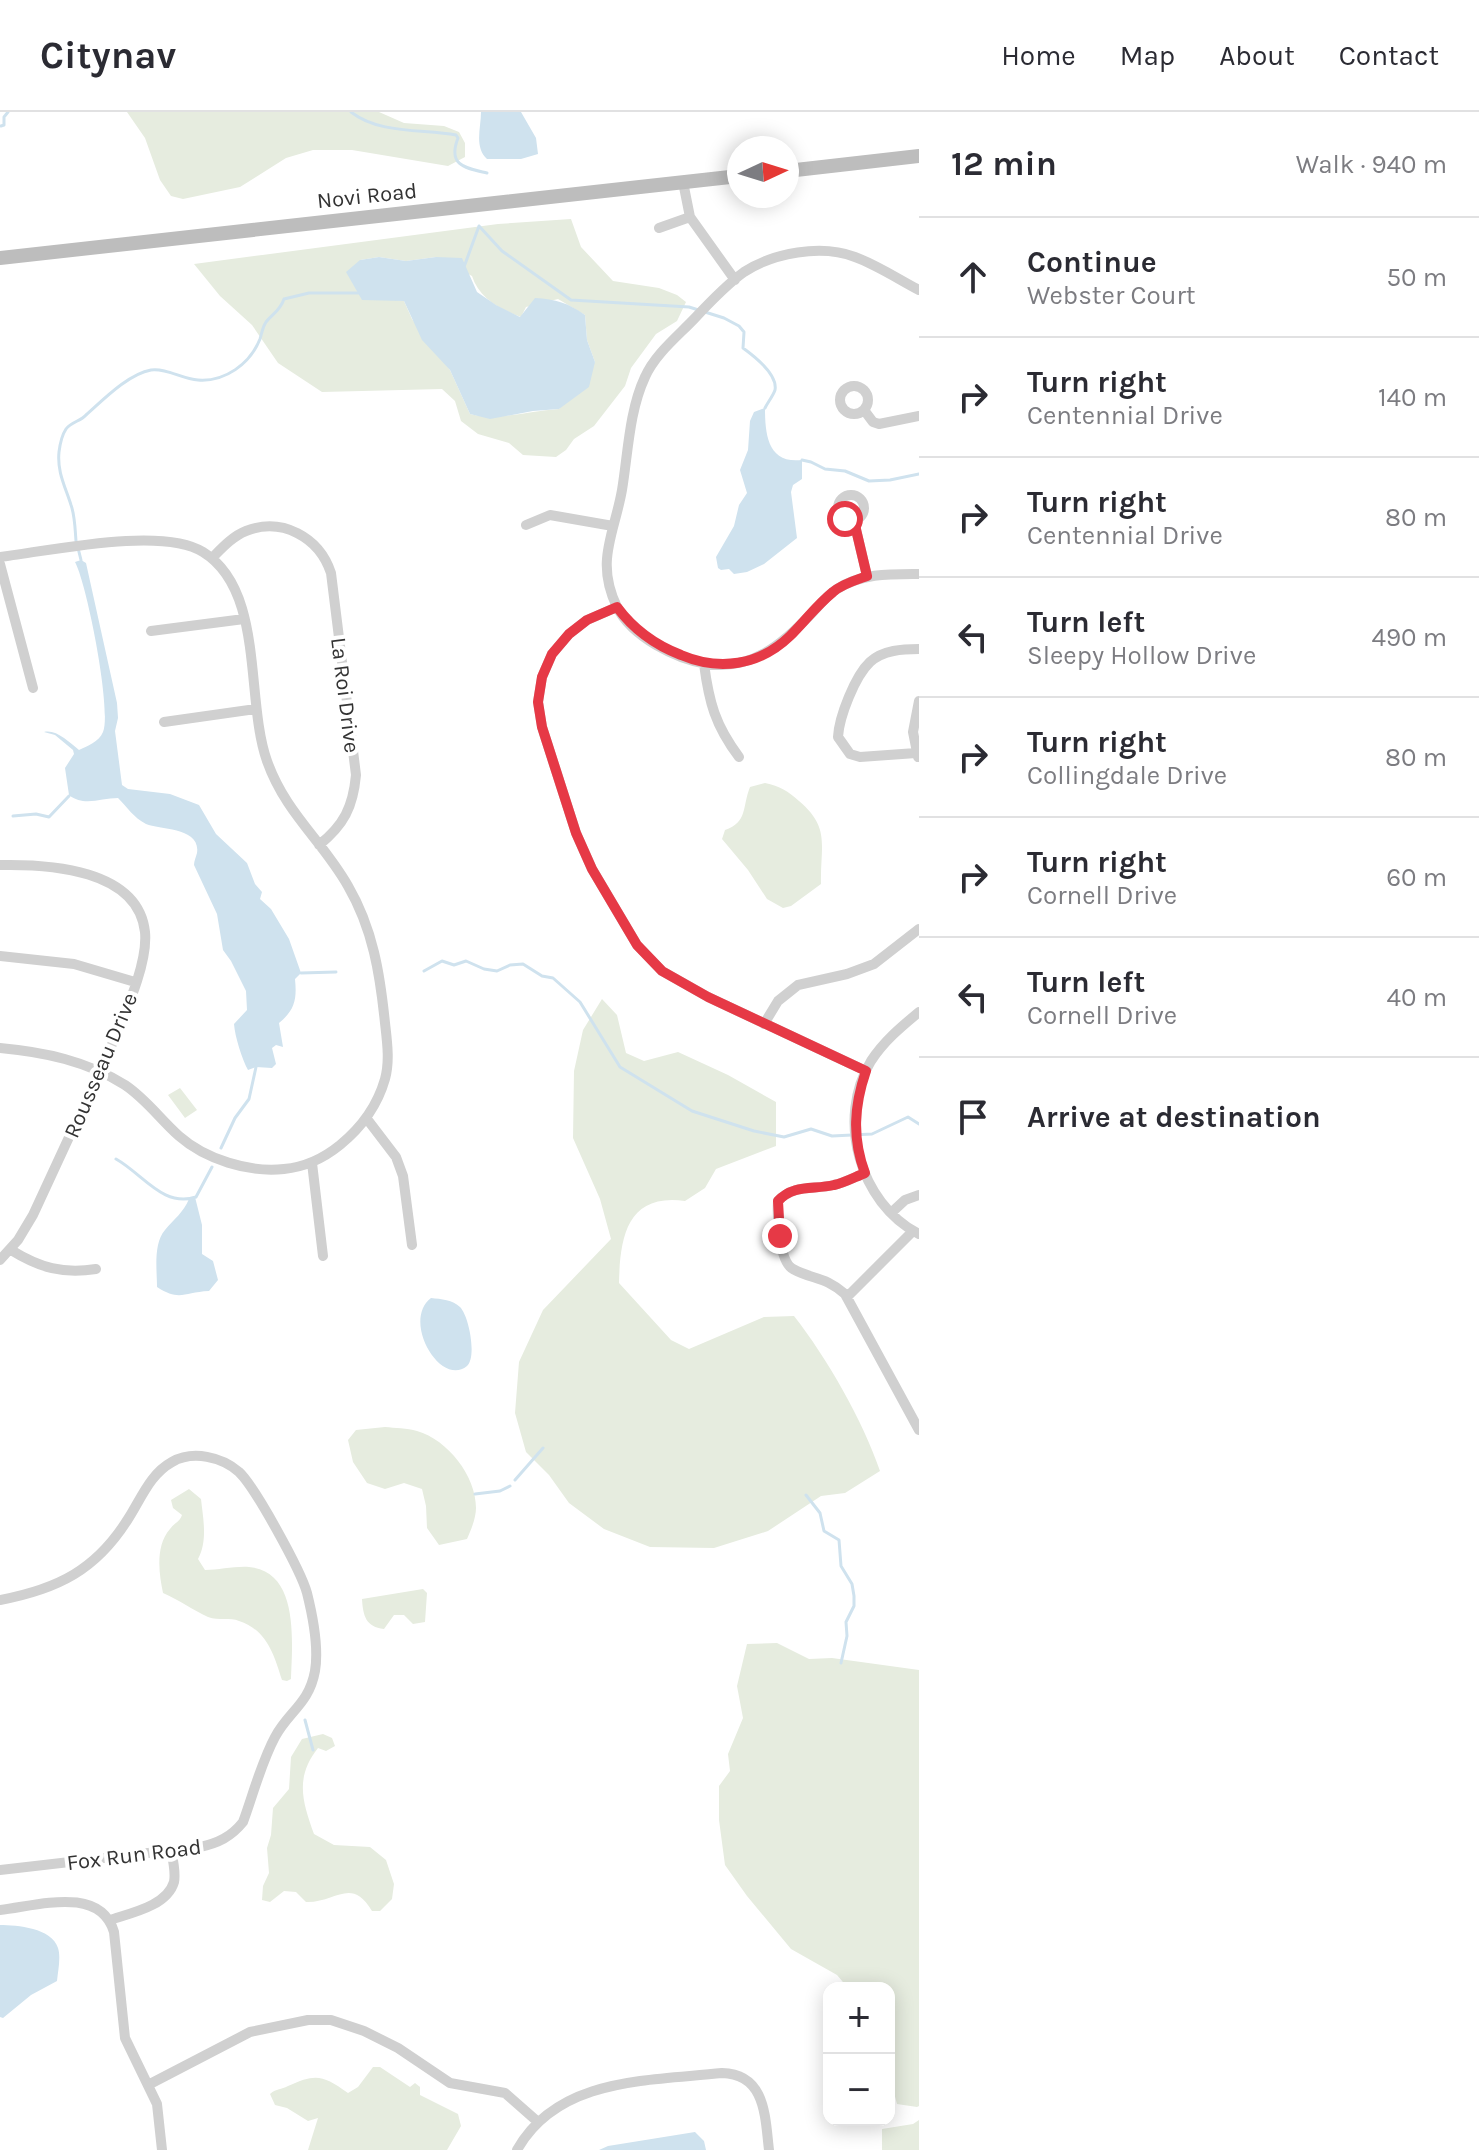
<!DOCTYPE html>
<html lang="en">
<head>
<meta charset="utf-8">
<style>
	:root { --surface:#fff; --page:#f2f2f3; --text:#2b2b33; --muted:#7c7c81; --line:#e1e1e2 }
	body { margin:0; font-family:Karla,sans-serif; background:var(--page); color:var(--text) }
	.controls { position:absolute; right:24px; bottom:24px; display:grid; overflow:hidden; border-radius:16px; box-shadow:0 4px 20px #0003 }
	.controls button { width:72px; height:72px; display:grid; place-items:center; padding:0; border:0; border-bottom:2px solid var(--line); background:var(--surface); color:var(--text); font:40px sans-serif }
	.compass { position:absolute; left:727px; top:24px; width:72px; height:72px; border-radius:50%; background:var(--surface); box-shadow:0 4px 20px #0003; rotate:86deg }
	.stop { position:absolute; width:24px; height:24px; margin:-18px; border:6px solid #e63946; border-radius:50%; background:#fff }
	.stop.end { background:#e63946; border-color:#fff; box-shadow:0 2px 8px #0008 }
	.list { margin:0; padding:0; list-style:none }
	h2 { display:flex; justify-content:space-between; align-items:center; height:104px; margin:0; padding:0 32px; font-size:34px }
	h2 small { font-size:26px; font-weight:400; color:var(--muted) }
	.list li { display:grid; grid-template-columns:52px 1fr auto; gap:24px; align-items:center; box-sizing:border-box; height:120px; padding:0 32px; border-top:2px solid var(--line) }
	.list b { display:block; font-size:30px; white-space:nowrap }
	.list p { margin:0; font-size:26px; white-space:nowrap; color:var(--muted) }
	.list em { font-size:26px; font-style:normal; color:var(--muted) }
	.icon { flex:none; width:44px; height:44px; fill:none; stroke:currentColor; stroke-width:2; stroke-linecap:round; stroke-linejoin:round }
	.map { position:relative; flex:none; width:919px; height:2038px; overflow:hidden }
	header { display:flex; align-items:center; gap:48px; box-sizing:border-box; height:112px; padding:0 40px; background:var(--surface); border-bottom:2px solid var(--line) }
	header strong { font-size:38px }
	nav { display:flex; gap:44px; margin-inline-start:auto; font-size:28px }
	main { display:flex }
	aside { flex:1; background:var(--surface) }
	.map>svg:first-child { display:block }
	.green { fill:#e6ecdf; fill-rule:evenodd }
	.water { fill:#cfe2ee }
	.lines { fill:none; stroke-linecap:round; stroke-linejoin:round }
	.stream { stroke:#cfe2ee; stroke-width:3 }
	.minor { stroke:#d0d0d0; stroke-width:10 }
	.secondary { stroke:#bdbdbd; stroke-width:14 }
	.route { stroke:#e63946; stroke-width:10 }
	.labels { text-anchor:middle; stroke-width:8; stroke-linejoin:round; paint-order:stroke }
	.street-label { font-size:22px; fill:#333; stroke:#fff }
</style>
</head>
<body>
<header>
<strong>Citynav</strong>
<nav><a>Home</a><a>Map</a><a>About</a><a>Contact</a></nav>
</header>
<main>
<div class="map">
<svg width="919" height="2038" viewBox="0 0 919 2038">
	<rect width="100%" height="100%" fill="#fff"/>
	<path class="green" d="M127,0H379L404,11L444,14L459,20L465,31V45L448,54L352,38H313L286,46L240,75L183,87L171,84L160,68L145,26Z
		M571,107L581,135L613,169L659,176L677,183L686,190L677,209L656,222L631,256L625,274L594,314L574,327L566,338L556,345L523,343L509,331L478,322L461,309L455,289L442,277L322,280L278,251L252,213L220,184L194,152L498,112ZM379,145L406,149L436,145L472,164C479,186 499,197 521,205L526,195L558,187L585,203L587,228L595,250L559,297C528,299 500,309 470,302L450,258L412,207L404,189L388,187L360,148Z
		M765,671C780,674 788,679 799,689C831,716 820,734 821,772L791,794L783,796L767,787L748,758L722,727L725,718C748,710 742,695 750,675Z
		M602,887L617,903L626,941L644,949L678,940L728,963L776,990V1034L716,1057L705,1076L685,1089C627,1081 620,1125 619,1171L671,1228L689,1237L764,1205L794,1204C827,1246 863,1309 880,1359L845,1381L821,1384L768,1419L714,1436L650,1435L604,1417L569,1391L549,1363L526,1340L515,1301L519,1250L543,1198L611,1127L600,1087L573,1026L574,959L583,918Z
		M180,976L197,998L185,1006L168,983Z
		M385,1315C395,1316 407,1316 417,1319C448,1328 476,1364 476,1396C476,1406 471,1418 467,1427L439,1433L427,1416L426,1394L422,1377L404,1371L385,1377L367,1371L353,1350L348,1328L356,1318Z
		M189,1377L201,1387C203,1406 208,1429 198,1447L205,1458C219,1458 235,1454 249,1455C300,1459 292,1532 291,1567L287,1569L282,1568C274,1543 267,1518 239,1509C230,1505 219,1509 208,1505C193,1498 179,1488 163,1481C159,1462 155,1434 170,1417C175,1410 179,1411 182,1403L173,1396L171,1388Z
		M423,1477L427,1481L425,1510L413,1512L404,1503H394L384,1517C366,1515 363,1504 362,1487Z
		M777,1531L809,1547L832,1546L919,1558V1994L917,1995L897,1992L889,1962V1876H848L837,1863L791,1837L747,1784L725,1753L719,1708V1674L730,1659L728,1642L743,1606L737,1574L747,1532Z
		M323,1622L332,1626L335,1634L326,1639L318,1636C295,1665 302,1689 314,1722L334,1733L370,1735L386,1748L394,1772L392,1787L380,1799H372C351,1764 336,1791 306,1790L296,1780L284,1779L270,1790L262,1788L263,1774L269,1761L267,1736L271,1723L273,1696L289,1677L291,1645L302,1627Z
		M373,1955H380L410,1975L415,1971L420,1975V1983L458,2002L461,2014L447,2038H308L318,2006L308,2009L287,1996L275,1993L270,1982C277,1976 281,1978 288,1974C316,1961 323,1963 348,1981L358,1975Z
		M919,2008V2038H882V2017L913,2012Z"/>
	<path class="water" d="M481,0H521L536,26L538,42L521,47H487C474,35 481,16 481,0Z
		M379,145L406,149L436,145L462,146L477,180L496,193L520,205L535,186C556,187 568,191 585,203L587,228L595,250L589,275L559,297L533,299L490,307L470,302L450,258L422,228L404,189L362,188L346,160L360,148Z
		M765,296C765,323 768,352 802,348V367L793,373L791,380L797,426L764,452L747,460L734,462L729,457L721,458L718,456L716,445L734,414L739,393L747,381L740,358L748,338L750,309L754,300Z
		M81,448L86,451L117,591L118,606L115,619L122,673L128,677L170,682L199,693L216,722L247,751L255,772L262,780L260,787L271,797L289,827L301,861L295,867C297,887 295,898 279,911L283,935L276,933L272,936L276,952L272,956L256,955L248,958C242,947 235,925 234,912L247,898L246,879L231,849L223,838L217,802L194,753C194,749 196,745 197,741C201,715 160,718 146,712C133,705 128,696 118,686C101,686 84,695 69,683L65,656L74,642L73,638L55,623L44,620C56,617 69,630 79,638C87,634 99,630 103,620C112,599 87,472 75,450Z
		M195,1085L202,1113V1142L213,1149L218,1168L209,1179C184,1180 180,1190 157,1175C157,1158 153,1132 165,1118C174,1107 183,1101 189,1087Z
		M431,1186C441,1187 453,1188 460,1195C469,1204 477,1245 467,1254C441,1276 401,1209 431,1186Z
		M0,1813C17,1813 52,1816 58,1836C61,1845 58,1859 57,1869L31,1883L3,1906L0,1905Z
		M695,2020L704,2029L706,2038H599L608,2034Z"/>
	<g class="lines">
		<path class="stream" d="M351,0C379,22 422,17 456,23L458,26C447,54 466,56 487,61
			M1,14L4,13V5L8,0
			M479,114L502,139L571,188L689,195L724,206L739,214L744,220L743,236C754,244 778,262 775,278C773,284 768,290 765,296
			M464,155L479,114
			M802,348L811,350L825,357L845,359L869,369L890,368L919,362
			M76,429C75,417 75,404 71,393C65,374 57,360 59,340C60,332 62,323 66,317C71,310 81,309 86,303C102,289 128,262 151,258C167,256 182,267 198,268C225,270 250,252 260,227C262,221 262,216 266,210C273,201 280,199 284,187L309,181H358
			M78,436L81,448
			M13,704L36,702L49,705L69,684
			M424,859L442,849L454,853L466,849L484,857L497,859L510,853L523,852L542,864L553,866L580,890L620,955L692,999L754,1019L784,1025L811,1017L832,1024L872,1022L908,1005L919,1012
			M301,861L336,860
			M221,1036L235,1006L249,987L256,955
			M116,1047C143,1062 163,1096 196,1085L212,1055
			M515,1368L543,1336
			M475,1382L500,1379L510,1374
			M806,1383L820,1401L824,1419L839,1428L841,1454L852,1472L854,1484V1494L846,1510L847,1524L841,1551
			M305,1608L313,1638"/>
		<path class="minor" d="M683,70L690,105L735,168
			M659,116L690,105
			M919,178C898,167 877,153 855,145C821,132 773,141 744,160C726,173 710,190 695,206C678,224 655,242 645,265C629,299 628,342 622,378C614,423 595,449 617,495C632,525 676,547 707,552C751,559 783,532 811,502C819,494 827,483 837,477C862,461 891,462 919,462
			M840 288a14 14 0 1 1 28 0a14 14 0 1 1-28 0Z
			M864,298L873,310L879,312L919,304
			M838 396a13 13 0 1 1 26 0a13 13 0 1 1-26 0Z
			M854,409L867,464
			M526,413L550,403L613,414
			M0,445C49,439 162,414 203,440C265,478 245,587 267,649C286,702 322,728 348,774C373,817 380,862 385,911C387,929 390,949 385,967C377,995 362,1015 340,1033C324,1046 305,1055 284,1057C249,1061 205,1047 179,1024C160,1007 146,987 125,973C87,949 44,940 0,936
			M212,446C222,436 233,424 246,419C282,405 319,425 331,461L356,663C353,695 344,713 319,733
			M0,452L33,576
			M617,495L587,508L569,522L552,542L542,565L538,590L542,615L576,721L592,757L637,833L662,859L708,885L866,959
			M151,519L244,507
			M704,552C709,590 715,613 739,645
			M164,610L256,597
			M916,641L860,645L850,642L838,625C839,605 855,564 870,550C883,538 903,537 919,537
			M918,645L913,620L919,589
			M0,753C49,752 138,757 145,820C148,851 126,899 114,928L33,1103L18,1128L0,1148
			M0,844L74,852L135,870
			M919,900C901,915 884,929 871,949C836,1006 859,1091 919,1122
			M764,912L778,889L798,873L847,862L874,852L919,817
			M367,1007L396,1045L403,1064L412,1133
			M312,1051L323,1144
			M865,1061C855,1065 844,1071 834,1073C813,1078 794,1072 778,1089C777,1104 779,1150 793,1157C813,1168 825,1164 845,1182L919,1318
			M891,1101L905,1088L919,1083
			M11,1138C40,1156 63,1162 96,1157
			M847,1185L913,1119
			M0,1488C58,1477 96,1458 128,1407C141,1387 150,1362 172,1350C193,1338 222,1345 239,1360C255,1375 301,1459 307,1481C313,1505 319,1535 315,1559C309,1592 289,1599 275,1625C261,1651 253,1683 243,1710C231,1725 218,1731 200,1735L0,1758
			M0,1798C37,1794 100,1773 114,1820L125,1926L157,1992L162,2038
			M110,1808C131,1801 167,1794 174,1770C176,1760 173,1748 171,1738
			M148,1973L250,1920L308,1908H331L364,1919L398,1936L450,1971L505,1981L538,2010
			M517,2038C558,1965 649,1969 722,1961C766,1962 765,2005 769,2038"/>
		<path class="secondary" d="M787,59L919,44
			M0,146L739,64"/>
	</g>
	<g class="lines">
		<path class="route" d="M780,1124L778,1089C794,1072 813,1078 834,1073C844,1071 855,1065 865,1061C852,1026 854,994 866,959L708,885L662,859L637,833L592,757L576,721L542,615L538,590L542,565L552,542L569,522L587,508L617,495C634,518 655,533 681,543C719,559 759,554 790,524C804,510 817,493 833,480C842,472 856,468 867,464L854,409L845,407"/>
	</g>
	<g class="labels">
		<g class="street-label">
			<text transform="translate(367 83) rotate(-6)" y="8">Novi Road</text>
			<text transform="translate(346 583) rotate(83)" y="8">La Roi Drive</text>
			<text transform="translate(100 953) rotate(-67)" y="8">Rousseau Drive</text>
			<text transform="translate(134 1742) rotate(-7)" y="8">Fox Run Road</text>
		</g>
	</g>
</svg>
<div class="controls">
<button>+</button>
<button>−</button>
</div>
<svg class="compass" viewBox="-18 -18 36 36"><path d="M0-13l5 13h-10z" fill="#e53935"/><path d="M0 13l5-13h-10z" fill="#7c7c81"/></svg>
<div class="stop" style="left:845px;top:407px"></div>
<div class="stop end" style="left:780px;top:1124px"></div>
</div>
<aside>
<h2>12 min<small>Walk · 940 m</small></h2>
<ul class="list">
<li><svg class="icon" aria-label="ahead" viewBox="0 0 24 24"><path d="M12 20V5M6 11l6-6 6 6"/></svg><div><b>Continue</b><p>Webster Court</p></div><em>50 m</em></li>
<li><svg class="icon" aria-label="right" viewBox="0 0 24 24"><path d="M7 20v-9h11M14 6l5 5-5 5"/></svg><div><b>Turn right</b><p>Centennial Drive</p></div><em>140 m</em></li>
<li><svg class="icon" aria-label="right" viewBox="0 0 24 24"><path d="M7 20v-9h11M14 6l5 5-5 5"/></svg><div><b>Turn right</b><p>Centennial Drive</p></div><em>80 m</em></li>
<li><svg class="icon" aria-label="left" viewBox="0 0 24 24"><path d="M17 20v-9H6M10 6l-5 5 5 5"/></svg><div><b>Turn left</b><p>Sleepy Hollow Drive</p></div><em>490 m</em></li>
<li><svg class="icon" aria-label="right" viewBox="0 0 24 24"><path d="M7 20v-9h11M14 6l5 5-5 5"/></svg><div><b>Turn right</b><p>Collingdale Drive</p></div><em>80 m</em></li>
<li><svg class="icon" aria-label="right" viewBox="0 0 24 24"><path d="M7 20v-9h11M14 6l5 5-5 5"/></svg><div><b>Turn right</b><p>Cornell Drive</p></div><em>60 m</em></li>
<li><svg class="icon" aria-label="left" viewBox="0 0 24 24"><path d="M17 20v-9H6M10 6l-5 5 5 5"/></svg><div><b>Turn left</b><p>Cornell Drive</p></div><em>40 m</em></li>
<li><svg class="icon" aria-label="arrive" viewBox="0 0 24 24"><path d="M6 21V4h12l-3 4 3 4H6"/></svg><div><b>Arrive at destination</b></div></li>
</ul>
</aside>
</main>
</body>
</html>
